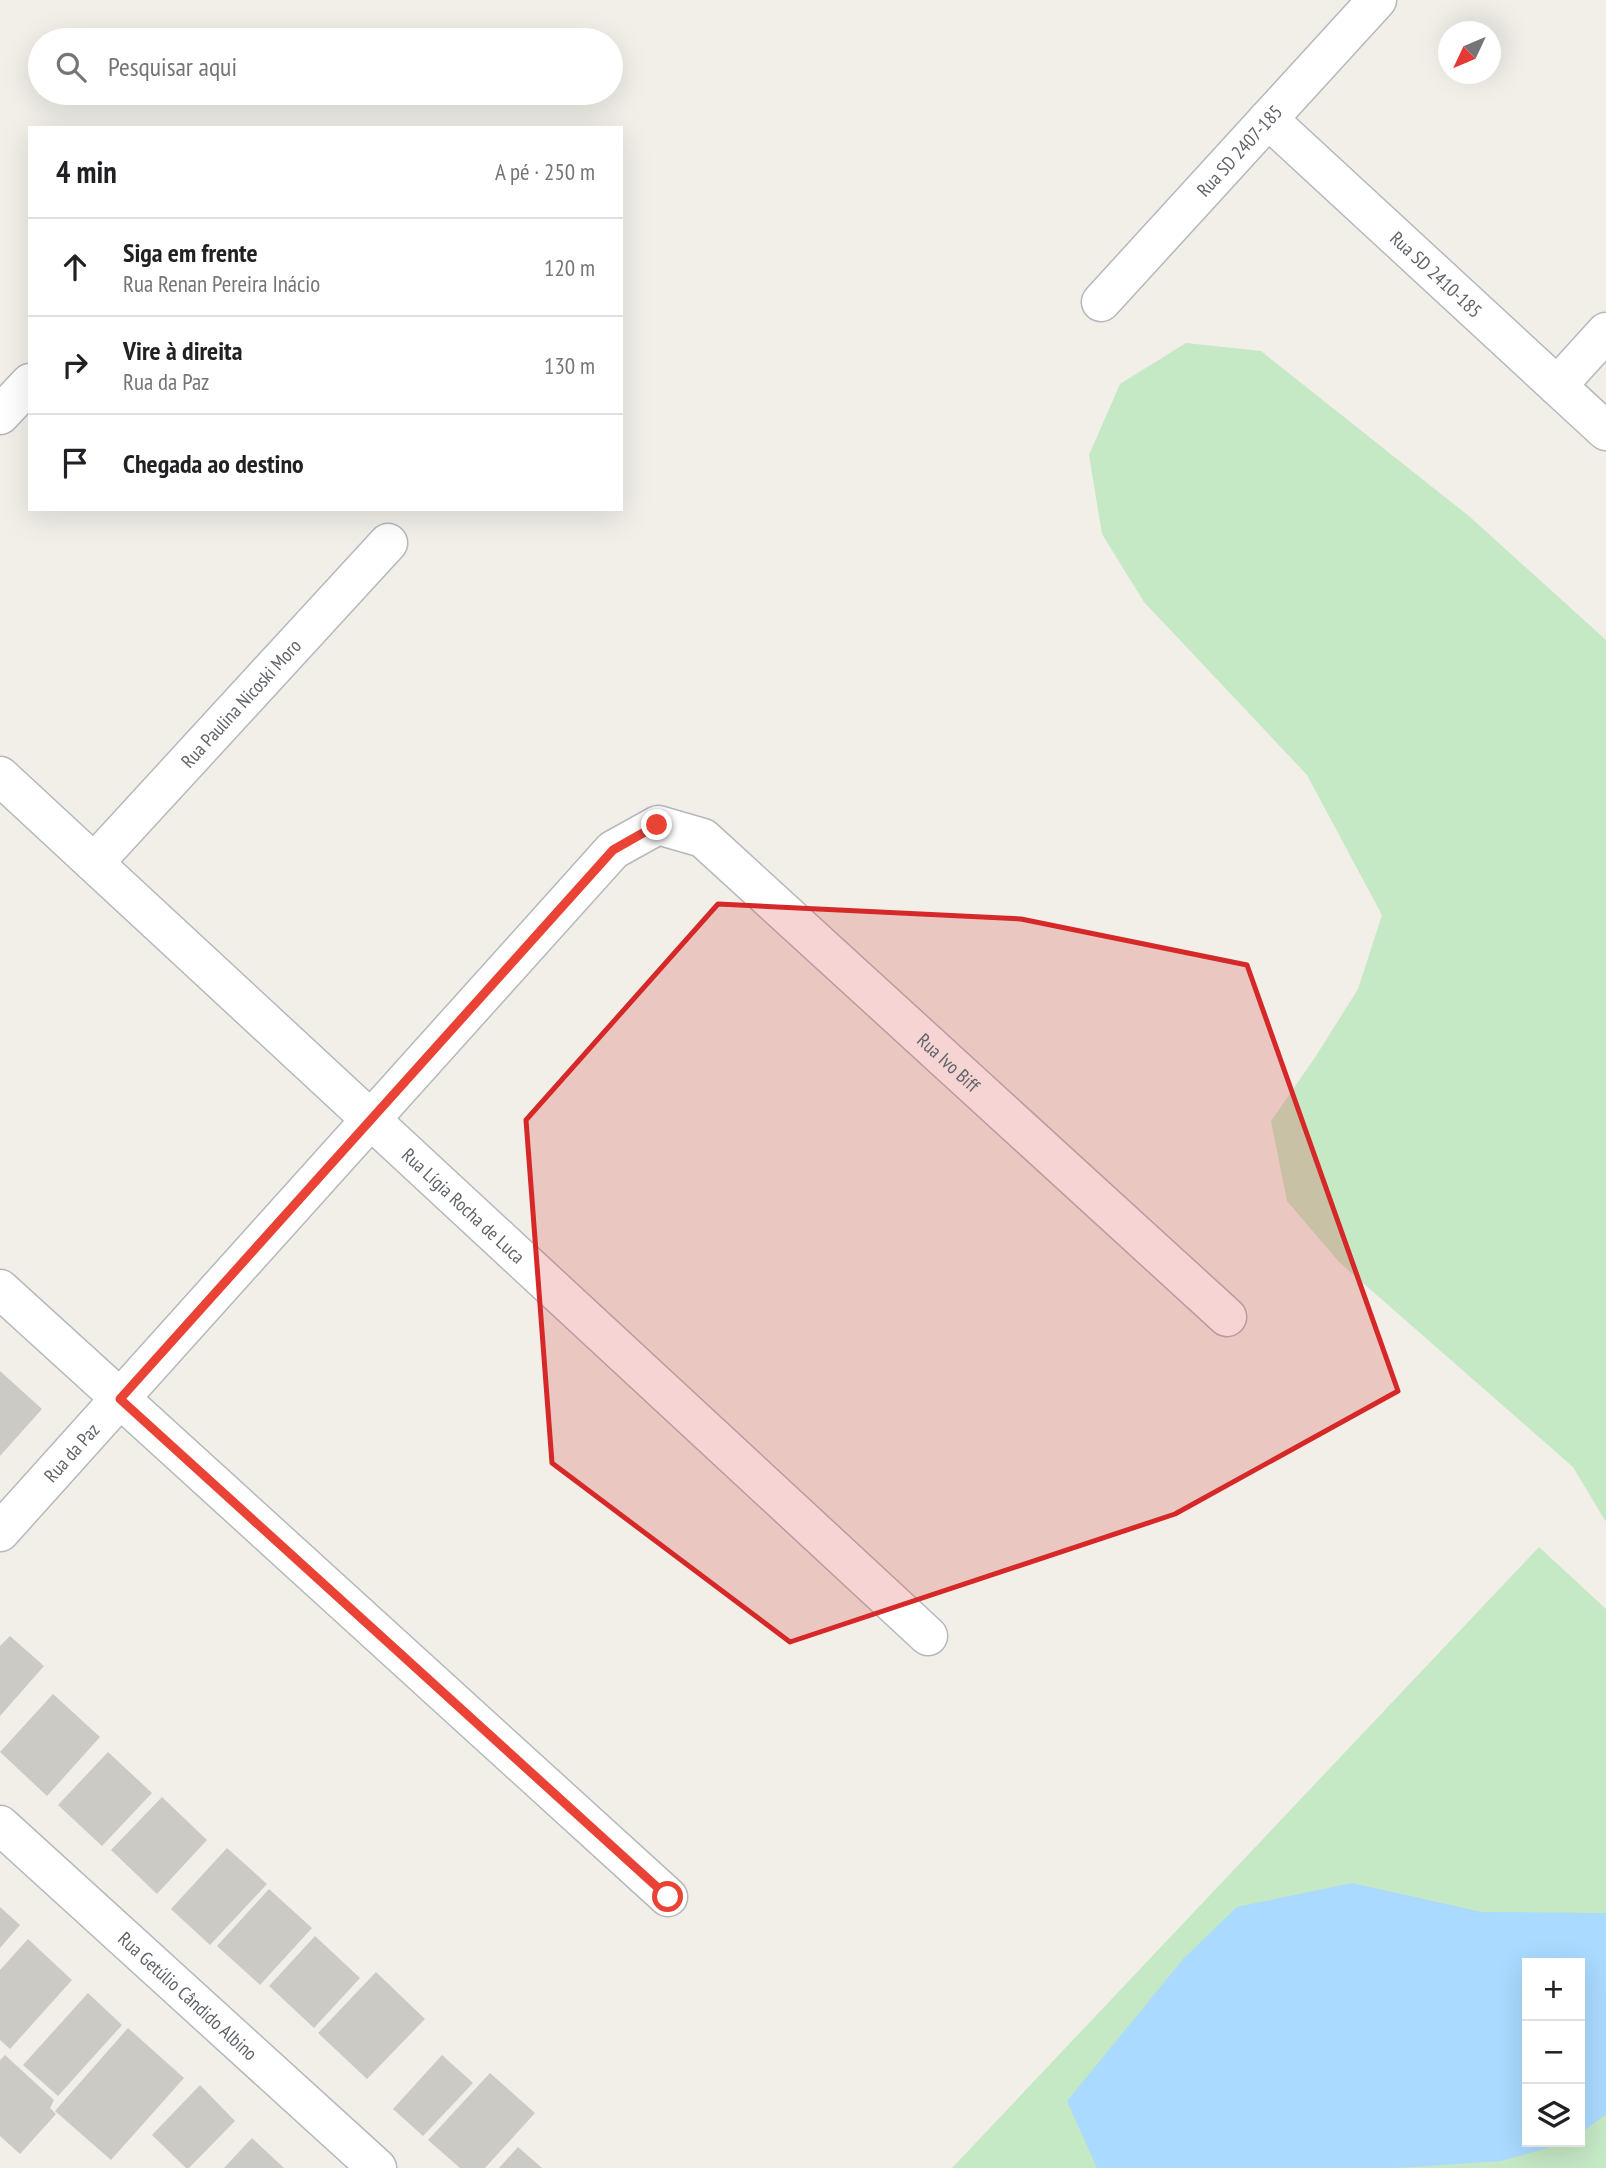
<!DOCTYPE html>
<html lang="pt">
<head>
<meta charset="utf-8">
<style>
	:root { --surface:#fff; --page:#f6f6f6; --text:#202124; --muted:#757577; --line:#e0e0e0 }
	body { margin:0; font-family:"PT Sans Narrow",sans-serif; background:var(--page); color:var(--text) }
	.controls { position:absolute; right:21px; bottom:21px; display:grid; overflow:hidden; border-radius:0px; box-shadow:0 7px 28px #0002 }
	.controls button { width:63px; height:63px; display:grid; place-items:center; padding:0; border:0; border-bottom:2px solid var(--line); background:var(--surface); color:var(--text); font:35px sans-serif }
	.compass { position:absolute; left:1438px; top:21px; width:63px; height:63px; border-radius:50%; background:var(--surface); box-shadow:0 7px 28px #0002; rotate:226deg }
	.stop { position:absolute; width:21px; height:21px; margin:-16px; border:5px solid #ea4335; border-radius:50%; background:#fff }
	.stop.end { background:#ea4335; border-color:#fff; box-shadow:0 2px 7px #0008 }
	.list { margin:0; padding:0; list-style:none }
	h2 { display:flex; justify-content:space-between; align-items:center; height:91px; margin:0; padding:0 28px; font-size:30px }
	h2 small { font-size:23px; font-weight:400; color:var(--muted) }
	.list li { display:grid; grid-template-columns:46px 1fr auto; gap:21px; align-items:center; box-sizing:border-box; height:98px; padding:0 28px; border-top:2px solid var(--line) }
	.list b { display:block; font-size:26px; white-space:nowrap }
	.list p { margin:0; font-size:23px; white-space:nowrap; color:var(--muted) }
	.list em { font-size:23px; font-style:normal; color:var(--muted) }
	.icon { flex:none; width:38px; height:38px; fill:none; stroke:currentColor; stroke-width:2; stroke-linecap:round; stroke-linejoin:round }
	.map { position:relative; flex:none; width:1606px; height:2168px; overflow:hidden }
	.search { position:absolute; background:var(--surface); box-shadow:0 7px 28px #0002; left:28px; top:28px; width:595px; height:77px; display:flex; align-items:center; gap:18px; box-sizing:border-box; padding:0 24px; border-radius:38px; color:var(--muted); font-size:26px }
	.panel { position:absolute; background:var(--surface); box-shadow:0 7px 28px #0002; left:28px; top:126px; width:595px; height:385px; border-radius:0px }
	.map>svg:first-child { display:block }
	.green { fill:#c5e8c5; fill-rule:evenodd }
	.water { fill:#aadaff }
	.building { fill:#cccac5 }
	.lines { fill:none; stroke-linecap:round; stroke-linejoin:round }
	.minor-casing { stroke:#b5b8bc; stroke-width:41 }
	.minor { stroke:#fff; stroke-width:38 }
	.route { stroke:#ea4335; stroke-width:9 }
	.marked { fill:#d62828; fill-opacity:0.2; stroke:#d62828; stroke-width:5; stroke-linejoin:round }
	.labels { text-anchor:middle; stroke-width:5; stroke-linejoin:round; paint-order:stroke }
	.street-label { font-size:19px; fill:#5f6368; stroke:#fff }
</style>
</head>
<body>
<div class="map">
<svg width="1606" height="2168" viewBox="0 0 1606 2168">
	<rect width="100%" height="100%" fill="#f1efe8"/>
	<path class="green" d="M1186,343L1261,351L1470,517L1606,640V1522L1573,1467L1339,1262L1287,1201L1271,1121L1316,1056L1358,989L1382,915L1307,775L1144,602L1102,534L1089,455L1120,384Z
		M1539,1547L1606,1609V2168H952ZM1527,1963H1580V2142H1527Z"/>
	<path class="water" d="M1352,1883L1482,1912L1606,1913V2114L1580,2134V1963H1527V2142H1568L1501,2161L1396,2168H1097L1067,2101L1184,1958L1237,1907Z"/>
	<path class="building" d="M0,1371L42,1409L0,1456Z
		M10,1636L44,1666L0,1716V1646Z
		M53,1694L100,1737L47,1796L0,1752Z
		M108,1752L152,1793L102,1846L58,1805Z
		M162,1797L207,1840L157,1894L111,1850Z
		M227,1848L267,1884L210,1945L171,1909Z
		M269,1889L312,1928L260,1985L217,1946Z
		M0,1907L20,1925L0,1948Z
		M315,1936L360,1978L314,2028L269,1986Z
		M28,1939L72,1980L10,2049L0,2040V1970Z
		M376,1972L425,2019L367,2079L318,2033Z
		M88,1993L122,2025L58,2096L23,2065Z
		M128,2028L184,2078L111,2160L55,2111Z
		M5,2055L54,2100L50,2108L56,2114L20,2154L0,2136V2060Z
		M442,2055L473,2083L423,2136L393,2109Z
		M490,2073L535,2113L485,2168H460L428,2140Z
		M200,2085L235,2121L189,2168H186L152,2135Z
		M252,2138L284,2168H224Z
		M518,2147L542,2168H499Z"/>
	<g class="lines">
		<defs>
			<g id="minor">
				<path id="s1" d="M1268,119L1606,431"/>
				<path id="s2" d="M1101,302L1377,0"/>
				<path d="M1557,386L1606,332"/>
				<path d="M0,415L30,383"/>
				<path id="s3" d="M0,776L928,1636"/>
				<path id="s4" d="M94,863L388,543"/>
				<path d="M0,1289L668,1897"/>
				<path id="s5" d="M0,1532L613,850L658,825L703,838L1227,1317"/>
				<path id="s6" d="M0,1825L377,2168"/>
			</g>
		</defs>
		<use href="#minor" class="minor-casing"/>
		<use href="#minor" class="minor"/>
	</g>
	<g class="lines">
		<path class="route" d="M657,825L613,850L120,1399L668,1897"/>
	</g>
	<path class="marked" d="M718,904L1021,919L1247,965L1398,1391L1175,1514L790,1642L552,1463L526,1120Z"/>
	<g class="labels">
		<g class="street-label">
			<text dy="7" stroke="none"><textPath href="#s2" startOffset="205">Rua SD 2407-185</textPath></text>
			<text dy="7" stroke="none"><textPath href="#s1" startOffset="229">Rua SD 2410-185</textPath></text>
			<text dy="7" stroke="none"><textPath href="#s4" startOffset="217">Rua Paulina Nicoski Moro</textPath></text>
			<text dy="7" stroke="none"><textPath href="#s5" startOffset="1348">Rua Ivo Biff</textPath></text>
			<text dy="7" stroke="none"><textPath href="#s3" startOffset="632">Rua Lígia Rocha de Luca</textPath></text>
			<text dy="7" stroke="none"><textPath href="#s5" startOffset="107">Rua da Paz</textPath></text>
			<text dy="7" stroke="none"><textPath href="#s6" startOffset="254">Rua Getúlio Cândido Albino</textPath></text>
		</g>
	</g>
</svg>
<div class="controls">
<button>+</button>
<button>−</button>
<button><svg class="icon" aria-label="layers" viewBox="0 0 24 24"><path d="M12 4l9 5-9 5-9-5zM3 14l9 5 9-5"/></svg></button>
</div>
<svg class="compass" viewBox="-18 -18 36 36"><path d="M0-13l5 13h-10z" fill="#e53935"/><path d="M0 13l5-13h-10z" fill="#757577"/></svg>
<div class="stop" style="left:668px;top:1897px"></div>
<div class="stop end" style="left:657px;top:825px"></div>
<div class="search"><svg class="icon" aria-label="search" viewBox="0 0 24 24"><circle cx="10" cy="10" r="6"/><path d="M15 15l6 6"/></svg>Pesquisar aqui</div>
<section class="panel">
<h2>4 min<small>A pé · 250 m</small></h2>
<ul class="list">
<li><svg class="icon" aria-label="ahead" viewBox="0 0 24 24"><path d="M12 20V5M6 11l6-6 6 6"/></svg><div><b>Siga em frente</b><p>Rua Renan Pereira Inácio</p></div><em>120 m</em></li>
<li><svg class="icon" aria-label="right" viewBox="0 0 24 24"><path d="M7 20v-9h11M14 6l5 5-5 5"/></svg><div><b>Vire à direita</b><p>Rua da Paz</p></div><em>130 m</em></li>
<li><svg class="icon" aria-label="arrive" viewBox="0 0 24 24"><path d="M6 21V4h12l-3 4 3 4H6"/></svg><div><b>Chegada ao destino</b></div></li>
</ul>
</section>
</div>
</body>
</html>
